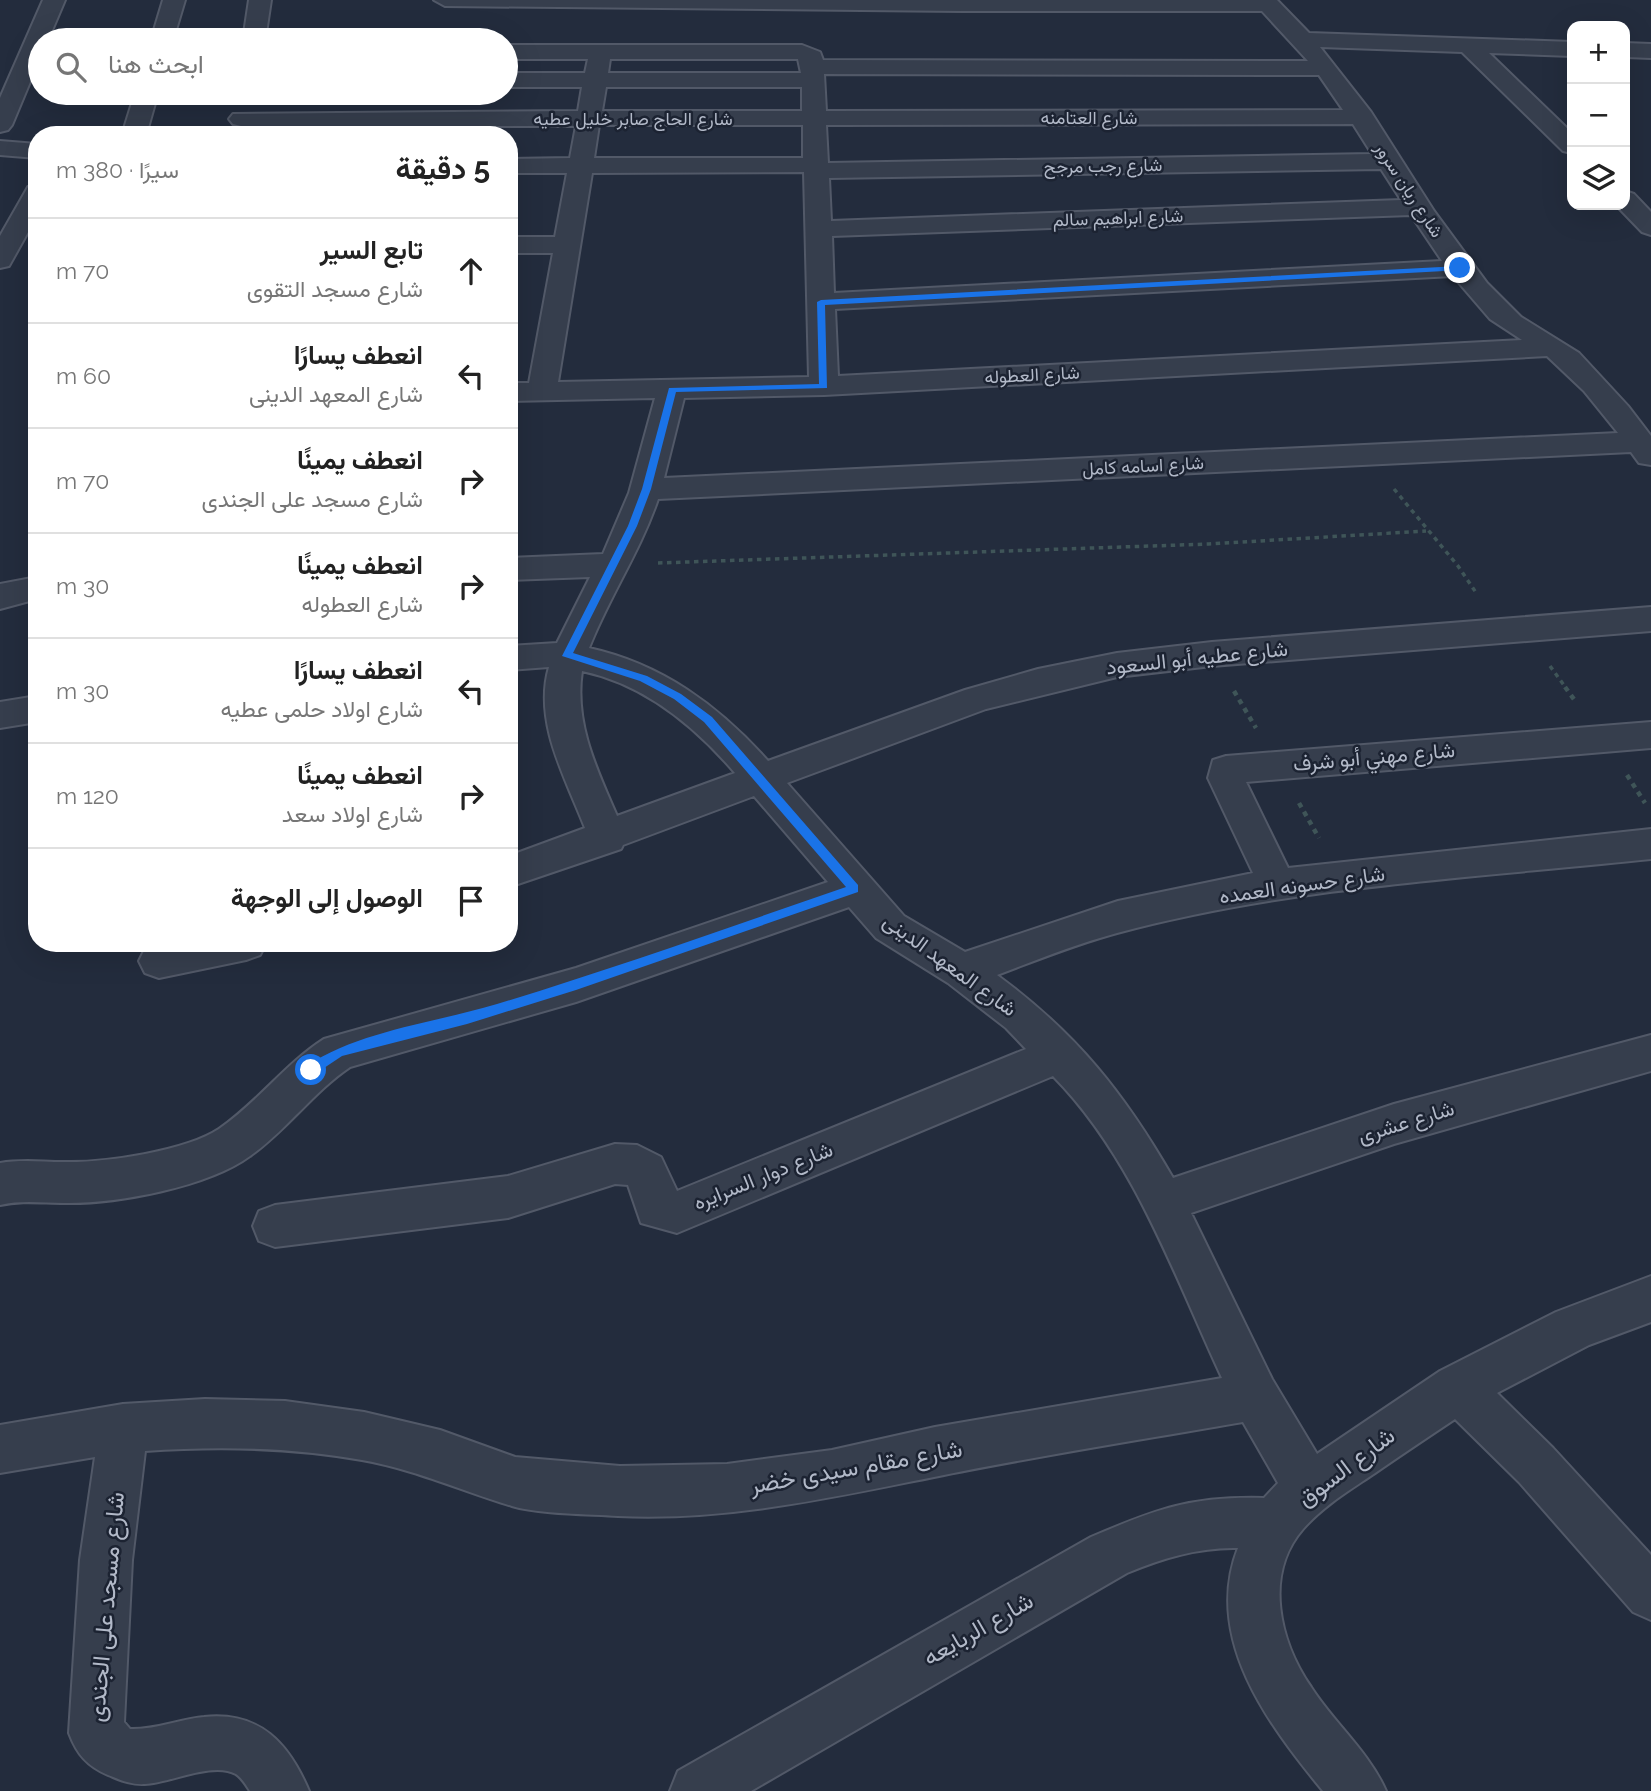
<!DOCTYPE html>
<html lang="ar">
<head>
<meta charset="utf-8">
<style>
	:root { --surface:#fff; --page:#f2f2f2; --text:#222; --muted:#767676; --line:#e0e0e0 }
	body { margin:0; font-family:Raleway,Vazirmatn,sans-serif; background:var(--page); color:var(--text); direction:rtl }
	.controls { position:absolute; right:21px; top:21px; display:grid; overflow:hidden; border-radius:14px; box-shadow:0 7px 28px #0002 }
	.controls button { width:63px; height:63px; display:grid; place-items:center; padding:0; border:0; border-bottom:2px solid var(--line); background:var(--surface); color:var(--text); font:35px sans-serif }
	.stop { position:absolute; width:21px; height:21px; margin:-16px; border:5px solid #1a73e8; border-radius:50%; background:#fff }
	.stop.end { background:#1a73e8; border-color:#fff; box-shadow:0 2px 7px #0008 }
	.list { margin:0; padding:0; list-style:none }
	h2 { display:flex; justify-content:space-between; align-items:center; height:91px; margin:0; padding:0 28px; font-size:30px }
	h2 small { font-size:23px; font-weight:400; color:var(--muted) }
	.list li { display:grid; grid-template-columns:46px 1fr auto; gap:21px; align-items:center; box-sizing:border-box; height:105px; padding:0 28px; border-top:2px solid var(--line) }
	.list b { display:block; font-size:26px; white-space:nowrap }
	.list p { margin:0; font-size:23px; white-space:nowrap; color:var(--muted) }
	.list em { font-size:23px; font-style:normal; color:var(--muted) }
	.icon { flex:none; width:38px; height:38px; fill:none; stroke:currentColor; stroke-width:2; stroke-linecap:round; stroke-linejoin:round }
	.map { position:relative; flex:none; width:1651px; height:1791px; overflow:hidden; direction:ltr }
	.search { position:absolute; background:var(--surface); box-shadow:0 7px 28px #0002; left:28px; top:28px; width:490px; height:77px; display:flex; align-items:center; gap:18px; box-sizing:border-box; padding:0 24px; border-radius:38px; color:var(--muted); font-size:26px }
	.panel { position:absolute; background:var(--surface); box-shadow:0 7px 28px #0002; left:28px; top:126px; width:490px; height:826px; border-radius:28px; direction:rtl }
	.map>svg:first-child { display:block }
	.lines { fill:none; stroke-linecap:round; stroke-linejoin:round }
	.street-casing { stroke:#525968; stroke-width:4 }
	.path-far1 { stroke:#3f5558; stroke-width:3.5; stroke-dasharray:4.5 4.5; stroke-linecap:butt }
	.path { stroke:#3f5558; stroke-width:4.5; stroke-dasharray:5 5; stroke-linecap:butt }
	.street { fill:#363e4d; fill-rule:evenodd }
	.route { fill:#1a73e8 }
	.labels { text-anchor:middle; stroke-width:5; stroke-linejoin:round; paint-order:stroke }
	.far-street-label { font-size:18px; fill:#b2b9c8; stroke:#1c2332 }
	.street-label { font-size:21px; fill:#b2b9c8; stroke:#1c2332 }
	.near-street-label { font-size:24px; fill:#b2b9c8; stroke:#1c2332 }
</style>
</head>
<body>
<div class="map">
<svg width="1651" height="1791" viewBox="0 0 1651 1791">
	<rect width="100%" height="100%" fill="#232c3d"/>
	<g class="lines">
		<defs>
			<path id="street" d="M43,0H65L48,40H40V58L12,125L8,130L0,132V98Z
				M163,0H185L173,40H151Z
				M249,0H271L265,40H243Z
				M434,0H1277L1309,33L1572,42V56L1489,53L1572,133V153L1563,151L1462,52L1320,47L1371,112L1434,211L1487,283L1521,317L1579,353L1628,406L1651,436V465L1639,463L1631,452L658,499C640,552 610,595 589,648C662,664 719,706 768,761L965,690L1038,669L1117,653L1212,642L1651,607V631L1212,666L1117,677L986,709L787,783L904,916L965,952L1118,901L1253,873L1208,778L1213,760L1226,756L1651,722V748L1246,782L1288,868L1651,829V859C1473,878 1291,886 1117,933C1076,944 1037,960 997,975C1077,1034 1124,1093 1173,1178L1394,1104L1651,1035V1071L1394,1144L1191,1213L1272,1379L1317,1454L1440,1371L1556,1312L1651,1276V1322L1589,1345L1497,1393L1553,1448L1651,1555V1620L1633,1612L1519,1482L1455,1419C1428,1437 1401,1455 1375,1473C1350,1490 1323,1506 1303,1529C1263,1575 1280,1642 1311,1687C1334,1723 1369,1752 1386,1791H1323C1268,1724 1203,1638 1238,1548C1199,1547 1163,1558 1127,1573L751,1791H670L678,1771L1091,1537C1157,1509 1191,1496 1264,1498L1278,1483L1243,1422C1140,1440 1037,1456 934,1477C829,1498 727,1521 618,1516C589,1514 539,1514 512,1506C462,1491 414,1469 362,1460C290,1447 218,1446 145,1451L132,1560L124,1722L130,1729C156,1730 179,1719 204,1717C260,1711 289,1744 309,1791H250C246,1785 242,1778 236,1774C213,1761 170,1783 145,1784C131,1785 121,1780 108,1775C87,1766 77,1754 69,1733L80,1560L95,1457L0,1473V1425L123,1404L205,1399L285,1401L364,1412L440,1430L515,1457L620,1466L727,1464L832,1450L935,1427L1222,1378C1174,1275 1134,1158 1053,1076L677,1233L641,1223L628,1185L615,1184L508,1218L275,1247L259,1241L253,1226L259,1211L275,1205L508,1176L615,1144L637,1145L661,1157L677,1191L1026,1049L1006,1028L948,983L876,938L849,907L576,1002L350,1067C313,1092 287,1130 250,1156C208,1187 116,1204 64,1203C42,1203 22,1200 0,1205V1163C22,1159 41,1162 64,1162C104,1163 186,1151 219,1129C258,1102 285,1064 324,1039L576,968L828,882L754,796L623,845L621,849L509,887V856L585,828C566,779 533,722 549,667L509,670V646L557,643L590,577L509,580V558L603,554L629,493L655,398L509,401V383H529L553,253H509V237H555L567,173H509V159L570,158L576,126H241L233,124L229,119L233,114L578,111L582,87H506V73H585L588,59H506V45H802L820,52L823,60L1308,61L1262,11H961L445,6ZM610,59H798L801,73H608ZM824,74L1319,75L1343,110L826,111ZM606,87H802V111H602ZM1353,124L1372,154L828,163L826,125ZM599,125H803V158H594ZM1381,169L1401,200L831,221L829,178ZM804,172L809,377L558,382L592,173ZM1411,215L1442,261L834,293L832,236ZM1453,276L1490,319L1522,340L838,376L835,309ZM1547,356L1584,391L1618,433L664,478L684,398L824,395ZM582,671C644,684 695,726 735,773L617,816C597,770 574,723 582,671Z
				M1625,43L1651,44V58L1625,57Z
				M135,93H158L146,135H122Z
				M0,141L37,144V158L0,155Z
				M37,185V216L9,266L0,268V236L28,187Z
				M1625,191L1634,194L1651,212V235L1642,232L1616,205H1625Z
				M37,577V599L0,609V584Z
				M37,696V722L0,728V702Z
				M164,943H266L260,955L246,960L159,978L145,973L139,961L145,949Z"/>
		</defs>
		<use href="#street" class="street-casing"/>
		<path class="path-far1" d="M1394,489L1458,566L1477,594
			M658,563L1209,544L1426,531
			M1550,666L1566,688"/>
		<path class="path" d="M1565,687L1576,702
			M1234,691L1256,728
			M1627,775L1645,803
			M1299,803L1319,838"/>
		<use href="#street" class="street"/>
	</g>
	<path class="route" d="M1460,266L1463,270L825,305L827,388L676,392L651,489L637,526L573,653L647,676L681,694L712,717L858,885V892L576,990L467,1024L342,1056L315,1074H306V1066C362,1030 434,1023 497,1004C615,968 730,927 846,887L704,722L674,699L640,681L562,656L628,526L642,489L669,388L819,384L817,302L821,300Z"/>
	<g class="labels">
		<g class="far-street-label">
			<text x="1089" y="124">شارع العتامنه</text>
			<text x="633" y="125">شارع الحاج صابر خليل عطيه</text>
			<text transform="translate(1103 166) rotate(-1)" y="6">شارع رجب مرجح</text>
			<text transform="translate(1409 190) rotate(57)" y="6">شارع ريان سرور</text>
			<text transform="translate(1118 218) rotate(-2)" y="6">شارع ابراهيم سالم</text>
			<text transform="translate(1032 375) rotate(-3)" y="6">شارع العطوله</text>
			<text transform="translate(1143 466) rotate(-3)" y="6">شارع اسامه كامل</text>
		</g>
		<g class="street-label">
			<text transform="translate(1197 658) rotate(-6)" y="7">شارع عطيه أبو السعود</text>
			<text transform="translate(1374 757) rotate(-5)" y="7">شارع مهني أبو شرف</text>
			<text transform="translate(1302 885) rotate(-8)" y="7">شارع حسونه العمده</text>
			<text transform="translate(950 965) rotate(36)" y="7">شارع المعهد الدينى</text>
			<text transform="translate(1406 1122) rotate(-17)" y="7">شارع عشرى</text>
			<text transform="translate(763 1176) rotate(-22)" y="7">شارع دوار السرايره</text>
		</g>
		<g class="near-street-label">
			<text transform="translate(856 1467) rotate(-10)" y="8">شارع مقام سيدى خضر</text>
			<text transform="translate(1346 1467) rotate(-37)" y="8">شارع السوق</text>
			<text transform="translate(106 1607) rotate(-85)" y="8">شارع مسجد على الجندى</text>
			<text transform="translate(978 1629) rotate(-30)" y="8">شارع الربايعه</text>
		</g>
	</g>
</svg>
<div class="controls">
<button>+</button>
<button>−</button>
<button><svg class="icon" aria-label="layers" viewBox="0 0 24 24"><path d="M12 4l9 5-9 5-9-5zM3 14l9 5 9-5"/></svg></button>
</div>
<div class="stop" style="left:311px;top:1070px"></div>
<div class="stop end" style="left:1460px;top:268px"></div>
<div class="search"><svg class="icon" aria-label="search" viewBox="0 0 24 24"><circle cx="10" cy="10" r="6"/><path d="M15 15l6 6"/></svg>ابحث هنا</div>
<section class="panel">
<h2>5 دقيقة<small>سيرًا · 380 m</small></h2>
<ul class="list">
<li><svg class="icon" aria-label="ahead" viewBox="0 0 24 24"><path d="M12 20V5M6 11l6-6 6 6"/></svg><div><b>تابع السير</b><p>شارع مسجد التقوى</p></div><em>70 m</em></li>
<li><svg class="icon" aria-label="left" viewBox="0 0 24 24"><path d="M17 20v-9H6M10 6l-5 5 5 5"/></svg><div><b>انعطف يسارًا</b><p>شارع المعهد الدينى</p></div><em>60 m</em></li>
<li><svg class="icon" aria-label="right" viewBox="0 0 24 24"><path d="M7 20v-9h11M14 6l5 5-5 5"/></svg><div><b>انعطف يمينًا</b><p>شارع مسجد على الجندى</p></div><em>70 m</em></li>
<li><svg class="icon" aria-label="right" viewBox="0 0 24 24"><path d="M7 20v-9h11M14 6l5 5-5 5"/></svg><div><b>انعطف يمينًا</b><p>شارع العطوله</p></div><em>30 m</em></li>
<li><svg class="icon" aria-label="left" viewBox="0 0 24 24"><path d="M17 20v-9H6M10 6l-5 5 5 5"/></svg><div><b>انعطف يسارًا</b><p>شارع اولاد حلمى عطيه</p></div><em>30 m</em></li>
<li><svg class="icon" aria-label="right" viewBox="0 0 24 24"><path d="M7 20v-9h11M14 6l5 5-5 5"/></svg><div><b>انعطف يمينًا</b><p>شارع اولاد سعد</p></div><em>120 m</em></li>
<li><svg class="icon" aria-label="arrive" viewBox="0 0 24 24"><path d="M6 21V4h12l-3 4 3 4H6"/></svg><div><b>الوصول إلى الوجهة</b></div></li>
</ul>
</section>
</div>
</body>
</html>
